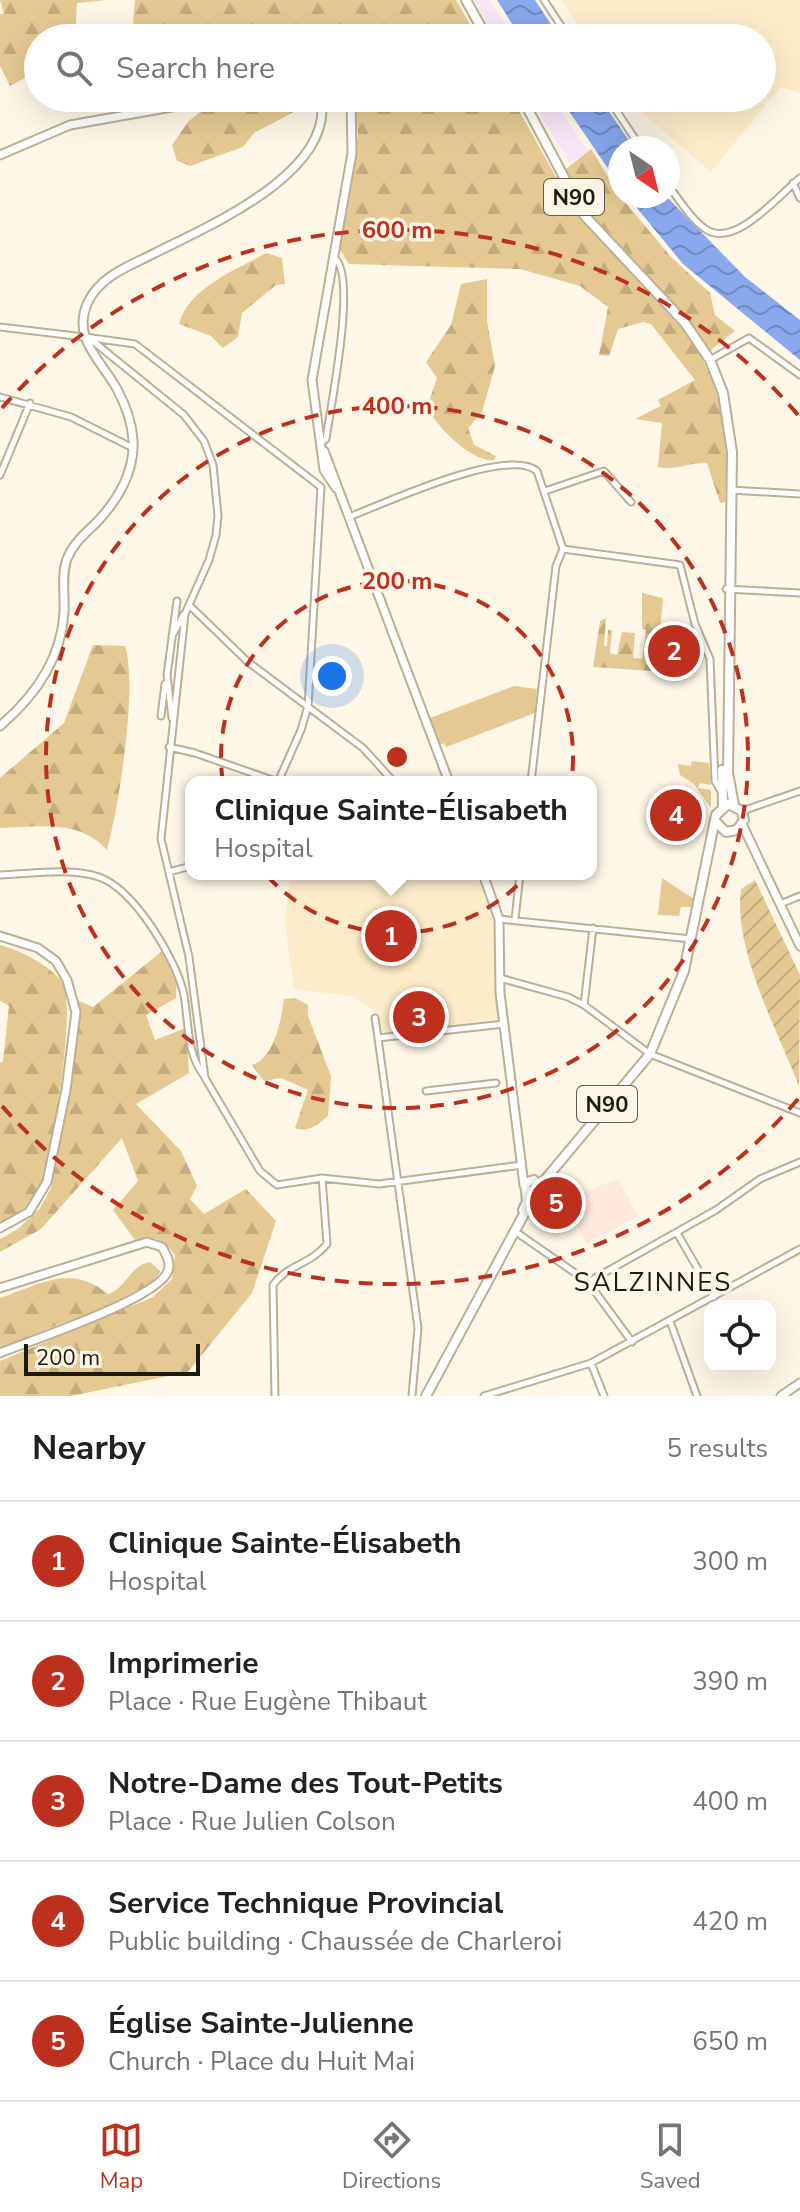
<!DOCTYPE html>
<html lang="en">
<head>
<meta charset="utf-8">
<style>
	:root { --surface:#fff; --page:#f6f6f6; --text:#202124; --muted:#757577; --line:#e0e0e0; --accent:#bd301e }
	body { margin:0; font-family:"Nunito Sans",sans-serif; background:var(--page); color:var(--text) }
	.controls { position:absolute; right:24px; bottom:24px; display:grid; overflow:hidden; border-radius:16px; box-shadow:0 8px 32px #0002 }
	.controls button { width:72px; height:72px; display:grid; place-items:center; padding:0; border:0; border-bottom:2px solid var(--line); background:var(--surface); color:var(--text); font:40px sans-serif }
	.compass { position:absolute; left:608px; top:136px; width:72px; height:72px; border-radius:50%; background:var(--surface); box-shadow:0 8px 32px #0002; rotate:145deg }
	.scale { position:absolute; left:24px; bottom:20px; width:176px; box-sizing:border-box; padding-left:8px; border:4px solid #1e1a10; border-top:0; font-size:22px; line-height:28px; white-space:nowrap; color:#1e1a10; -webkit-text-stroke:6px #fef6e6; paint-order:stroke }
	.you { position:absolute; left:332px; top:676px; width:28px; height:28px; margin:-20px; border:6px solid #fff; border-radius:50%; background:#1a73e8; box-shadow:0 0 0 12px #1a73e833 }
	.badge { display:grid; place-items:center; width:52px; height:52px; border-radius:50%; background:var(--accent); color:#fff; font-size:26px; font-weight:700 }
	.pin { position:absolute; translate:-50% -50%; border:4px solid #fff; box-shadow:0 2px 8px #0006 }
	.popup { position:absolute; left:185px; top:776px; width:412px; height:104px; box-sizing:border-box; display:grid; place-content:center; border-radius:16px; background:var(--surface); filter:drop-shadow(0 2px 6px #0005); font-size:26px; white-space:nowrap; color:var(--muted) }
	.popup b { font-size:30px; color:var(--text) }
	.popup::after { content:''; position:absolute; left:50%; top:100%; margin-left:-16px; border:16px solid transparent; border-top-color:var(--surface) }
	.list { margin:0; padding:0; list-style:none }
	h2 { display:flex; justify-content:space-between; align-items:center; height:104px; margin:0; padding:0 32px; font-size:34px }
	h2 small { font-size:26px; font-weight:400; color:var(--muted) }
	.list li { display:grid; grid-template-columns:52px 1fr auto; gap:24px; align-items:center; box-sizing:border-box; height:120px; padding:0 32px; border-top:2px solid var(--line) }
	.list b { display:block; font-size:30px; white-space:nowrap }
	.list p { margin:0; font-size:26px; white-space:nowrap; color:var(--muted) }
	.list em { font-size:26px; font-style:normal; color:var(--muted) }
	.icon { flex:none; width:44px; height:44px; fill:none; stroke:currentColor; stroke-width:2; stroke-linecap:round; stroke-linejoin:round }
	.map { position:relative; flex:none; width:800px; height:1396px; overflow:hidden }
	.search { position:absolute; background:var(--surface); box-shadow:0 8px 32px #0002; left:24px; right:24px; top:24px; height:88px; display:flex; align-items:center; gap:20px; box-sizing:border-box; padding:0 28px; border-radius:44px; color:var(--muted); font-size:30px }
	.sheet { height:704px; background:var(--surface) }
	nav { display:flex; justify-content:space-around; align-items:center; box-sizing:border-box; height:112px; border-top:2px solid var(--line); background:var(--surface); font-size:22px; color:var(--muted) }
	nav a { display:grid; justify-items:center; gap:4px }
	nav .on { color:var(--accent) }
	.map>svg:first-child { display:block }
	.built { fill:#fcecc9 }
	.industrial { fill:#f9e6f7 }
	.education { fill:#ffe8dc }
	.green { fill:#e4ca92 }
	.forest { fill:url(#forest-firs) }
	.garden { fill:url(#garden-furrows) }
	.water { fill:url(#water-waves) }
	.lines { fill:none; stroke-linecap:round; stroke-linejoin:round }
	.minor-casing { stroke:#bbaf95; stroke-width:9 }
	.secondary-casing { stroke:#bbaf95; stroke-width:11 }
	.primary-casing { stroke:#bbaf95; stroke-width:12 }
	.minor { stroke:#fff; stroke-width:5 }
	.secondary { stroke:#fff; stroke-width:7 }
	.primary { stroke:#fff; stroke-width:8 }
	.ring { fill:none; stroke:#bd301e; stroke-width:4; stroke-dasharray:14 10 }
	.labels { text-anchor:middle; stroke-width:7; stroke-linejoin:round; paint-order:stroke }
	.shield { fill:#fef6e6; stroke:#615c50; stroke-width:2 }
	.shield-label { font-size:22px; font-weight:bold; fill:#1e1a10 }
	.neighbourhood-label { font-size:26px; letter-spacing:2px; fill:#1e1a10; stroke:#fef6e6 }
	.centre { fill:#bd301e; stroke:#fef6e6; stroke-width:4 }
	.ring-label { font-size:24px; text-anchor:middle; font-weight:bold; fill:#bd301e; stroke:#fef6e6; stroke-width:7; stroke-linejoin:round; paint-order:stroke }
</style>
</head>
<body>
<div class="map">
<svg width="800" height="1396" viewBox="0 0 800 1396">
	<defs>
		<pattern id="forest-firs" width="22" height="20" patternUnits="userSpaceOnUse" patternTransform="scale(2)"><rect width="22" height="20" fill="#e4ca92"/><path d="M5 1l3.5 6h-7zM16 11l3.5 6h-7z" fill="#c3ad7d"/></pattern>
		<pattern id="garden-furrows" width="10" height="10" patternUnits="userSpaceOnUse" patternTransform="scale(2)"><rect width="10" height="10" fill="#e4ca92"/><path d="M-1 1l2-2M0 10L10 0M9 11l2-2" fill="none" stroke="#c3ad7d"/></pattern>
		<pattern id="water-waves" width="16" height="10" patternUnits="userSpaceOnUse" patternTransform="scale(2)"><rect width="16" height="10" fill="#89a9ee"/><path d="M0 5q4-4 8 0t8 0" fill="none" stroke="#6f89bf"/></pattern>
	</defs>
	<rect width="100%" height="100%" fill="#fef6e6"/>
	<path class="built" d="M561,0H800V93L780,87L711,172L625,98H762V38H588Z
		M290,874H474L483,885L493,919L502,1019L381,1033L379,1015L352,996L294,989L285,922Z"/>
	<path class="industrial" d="M474,0H490L514,38H495Z
		M530,98H551L588,151L570,164Z"/>
	<path class="education" d="M618,1179L638,1216L587,1244L574,1220L583,1215L581,1193Z"/>
	<path class="green" d="M514,686L537,689L535,713L446,747L444,743L440,745L430,718Z
		M692,761L709,763L711,785L700,783L698,788L711,790V808L694,784L680,775L678,764L691,766Z
		M662,878L694,899L692,907H681L679,916L658,915Z"/>
	<path class="forest" d="M0,0H107L77,3L75,38H38V71L10,86L0,66V14H4Z
		M135,0H456L478,38H132Z
		M216,98H313L314,101L254,133L243,147L190,166L177,161L172,145L188,122Z
		M355,98H512L556,177L591,149L620,196L671,257L710,293L715,315L735,331L713,348L704,363C727,404 728,455 725,502L720,503L707,463C691,462 673,471 658,467L662,423L635,419L661,406L658,400L695,380L651,324L643,322L618,329L609,356L599,355L608,307L580,286L520,269L349,264L340,250L358,136Z
		M266,253L282,258L285,284L276,285L242,313L238,337L223,348L211,336L179,324C189,287 236,270 266,253Z
		M487,279V321L495,366L482,412L468,428L474,445L496,456L494,460C472,463 435,425 427,407L437,378L426,362L451,325L461,284Z
		M642,593L663,598L657,665L688,669L689,672L684,678L682,673L593,667L600,621L606,618L604,646H607L608,630H612L610,653L617,655L622,632L635,633L633,658L642,659L646,630L642,629Z
		M93,645L125,646C138,687 119,806 107,850C79,819 39,827 0,828V778L64,723Z
		M0,945C21,951 48,964 62,982C78,1004 50,1173 36,1198C28,1212 12,1222 0,1232V1063L3,1061L9,1006L0,1001Z
		M161,952L177,972L176,998L146,1015L155,1040L186,1028L189,1073L136,1104L181,1151L197,1186L190,1199L204,1214L246,1189L276,1221L252,1293L188,1372L71,1396H0V1361L153,1297L172,1279L175,1255C162,1238 156,1235 135,1240L113,1210L138,1181L122,1138L41,1229L0,1252V1239L18,1229L40,1208L51,1188L69,1088L77,1000L93,1007Z
		M295,998L308,1005V1016L331,1076L328,1116C317,1125 309,1133 295,1128L308,1090L281,1078L264,1081L252,1065C275,1057 281,1020 284,999Z
		M150,1262L160,1271L155,1281L87,1317L62,1323L0,1348V1298C42,1284 70,1263 108,1294C126,1289 129,1266 150,1262Z"/>
	<path class="garden" d="M755,880L800,975L799,1086C777,1029 733,950 741,889Z"/>
	<path class="water" d="M497,0H535L560,38H521Z
		M560,98H600L634,148H620V186Z
		M627,196H666L745,277L800,320V360L683,264Z"/>
	<g class="lines">
		<defs>
			<path id="minor" d="M544,0L569,38
				M608,98L641,148
				M793,183L800,198
				M668,185C679,199 689,217 704,228C733,251 778,196 800,178
				M0,327L84,337L94,342L184,415L204,441L213,465L218,516L216,535L209,560L185,614L161,839L189,957L205,1078L260,1171L277,1185L322,1178L379,1184L522,1165
				M85,337L135,344L321,487
				M710,360L749,338L800,375
				M0,397L71,417L133,448
				M320,443L326,439C330,409 359,270 333,257
				M0,475L30,403
				M731,490L800,494
				M545,491L604,471L631,502
				M349,517C383,504 507,446 537,471L563,549L556,566L531,782
				M563,549L680,565L695,624L710,659L715,781L722,793
				M726,589L800,593
				M189,605L248,662L363,748L394,782
				M172,636L184,614
				M161,716L165,684
				M172,718L167,675L177,601
				M169,747L195,753L278,782
				M278,782L301,730L308,706L321,487
				M742,811L800,791
				M169,872L191,866
				M0,875C30,874 71,867 99,877C134,889 177,960 184,995C189,1023 186,1054 205,1077
				M780,904L800,896
				M499,919L691,939
				M515,919L520,874
				M500,978L568,997L584,1005L650,1054L800,1113
				M584,1005L593,928
				M375,1018L378,1038
				M426,1091L496,1083
				M516,1232L588,1282L632,1342
				M677,1233L714,1297
				M588,1282L716,1210L760,1179L800,1162
				M670,1321L697,1396
				M591,1363L604,1396
				M275,1396L273,1285C288,1264 310,1265 327,1244L322,1178
				M412,1396L418,1328L378,1038L504,1024
				M484,1396L591,1363L800,1249"/>
			<path id="secondary" d="M0,155L70,125L172,107L200,98
				M324,451L449,782
				M336,488L324,470L312,380L352,153L351,98
				M0,726C34,697 61,660 64,613C65,596 61,575 67,559C73,543 86,533 97,522C118,500 135,471 133,440C132,423 125,404 117,389C101,360 71,338 88,302C101,275 130,266 155,253C208,226 335,173 321,98
				M742,824L800,946
				M483,874L499,919L500,993L524,1185
				M0,936L38,948L56,961L67,980L76,1012L66,1090L47,1182L29,1212L0,1228
				M0,1288L147,1242L162,1247C166,1254 171,1262 168,1271C158,1299 31,1340 0,1353
				M781,1396L800,1383"/>
			<path id="primary" d="M466,0L487,38
				M522,98L584,215L685,323L710,360L723,393L732,452L728,773L734,805
				M722,770L723,806
				M523,1210L527,1201L525,1183L534,1180
				M426,1396L538,1188L650,1054L684,971L716,815L728,804L742,811L744,820L737,830L726,832L717,823"/>
		</defs>
		<use href="#minor" class="minor-casing"/>
		<use href="#secondary" class="secondary-casing"/>
		<use href="#primary" class="primary-casing"/>
		<use href="#minor" class="minor"/>
		<use href="#secondary" class="secondary"/>
		<use href="#primary" class="primary"/>
	</g>
	<g class="ring">
		<circle cx="397" cy="757" r="176"/>
		<circle cx="397" cy="757" r="351"/>
		<path d="M798 1099A527 527 0 0 1 2 1106M2 408A527 527 0 0 1 798 415"/>
	</g>
	<g class="labels">
		<g class="shield">
			<rect x="544" y="179" width="60" height="36" rx="6"/>
			<rect x="577" y="1086" width="60" height="36" rx="6"/>
		</g>
		<g class="shield-label">
			<text x="574" y="205">N90</text>
			<text x="607" y="1112">N90</text>
		</g>
		<g class="neighbourhood-label">
			<text x="653" y="1291">SALZINNES</text>
		</g>
	</g>
	<circle cx="397" cy="757" r="12" class="centre"/>
	<g class="ring-label">
		<text x="397" y="238">600 m</text>
		<text x="397" y="414">400 m</text>
		<text x="397" y="589">200 m</text>
	</g>
</svg>
<div class="controls">
<button><svg class="icon" aria-label="locate" viewBox="0 0 24 24"><circle cx="12" cy="12" r="6"/><path d="M12 2v4M12 18v4M2 12h4M18 12h4"/></svg></button>
</div>
<svg class="compass" viewBox="-18 -18 36 36"><path d="M0-13l5 13h-10z" fill="#e53935"/><path d="M0 13l5-13h-10z" fill="#757577"/></svg>
<div class="scale">200 m</div>
<div class="you"></div>
<div class="pin badge" style="left:391px;top:936px">1</div>
<div class="popup"><b>Clinique Sainte-Élisabeth</b>Hospital</div>
<div class="pin badge" style="left:674px;top:651px">2</div>
<div class="pin badge" style="left:419px;top:1017px">3</div>
<div class="pin badge" style="left:676px;top:815px">4</div>
<div class="pin badge" style="left:556px;top:1203px">5</div>
<div class="search"><svg class="icon" aria-label="search" viewBox="0 0 24 24"><circle cx="10" cy="10" r="6"/><path d="M15 15l6 6"/></svg>Search here</div>
</div>
<section class="sheet">
<h2>Nearby<small>5 results</small></h2>
<ul class="list">
<li><span class="badge">1</span><div><b>Clinique Sainte-Élisabeth</b><p>Hospital</p></div><em>300 m</em></li>
<li><span class="badge">2</span><div><b>Imprimerie</b><p>Place · Rue Eugène Thibaut</p></div><em>390 m</em></li>
<li><span class="badge">3</span><div><b>Notre-Dame des Tout-Petits</b><p>Place · Rue Julien Colson</p></div><em>400 m</em></li>
<li><span class="badge">4</span><div><b>Service Technique Provincial</b><p>Public building · Chaussée de Charleroi</p></div><em>420 m</em></li>
<li><span class="badge">5</span><div><b>Église Sainte-Julienne</b><p>Church · Place du Huit Mai</p></div><em>650 m</em></li>
</ul>
</section>
<nav>
<a class="on"><svg class="icon" aria-label="map" viewBox="0 0 24 24"><path d="M3 6l6-2 6 2 6-2v14l-6 2-6-2-6 2zM9 4v14M15 6v14"/></svg>Map</a>
<a><svg class="icon" aria-label="directions" viewBox="0 0 24 24"><path d="M12 3l9 9-9 9-9-9zM9 14v-3h6M13 9l2 2-2 2"/></svg>Directions</a>
<a><svg class="icon" aria-label="saved" viewBox="0 0 24 24"><path d="M7 4h10v16l-5-4-5 4z"/></svg>Saved</a>
</nav>
</body>
</html>
